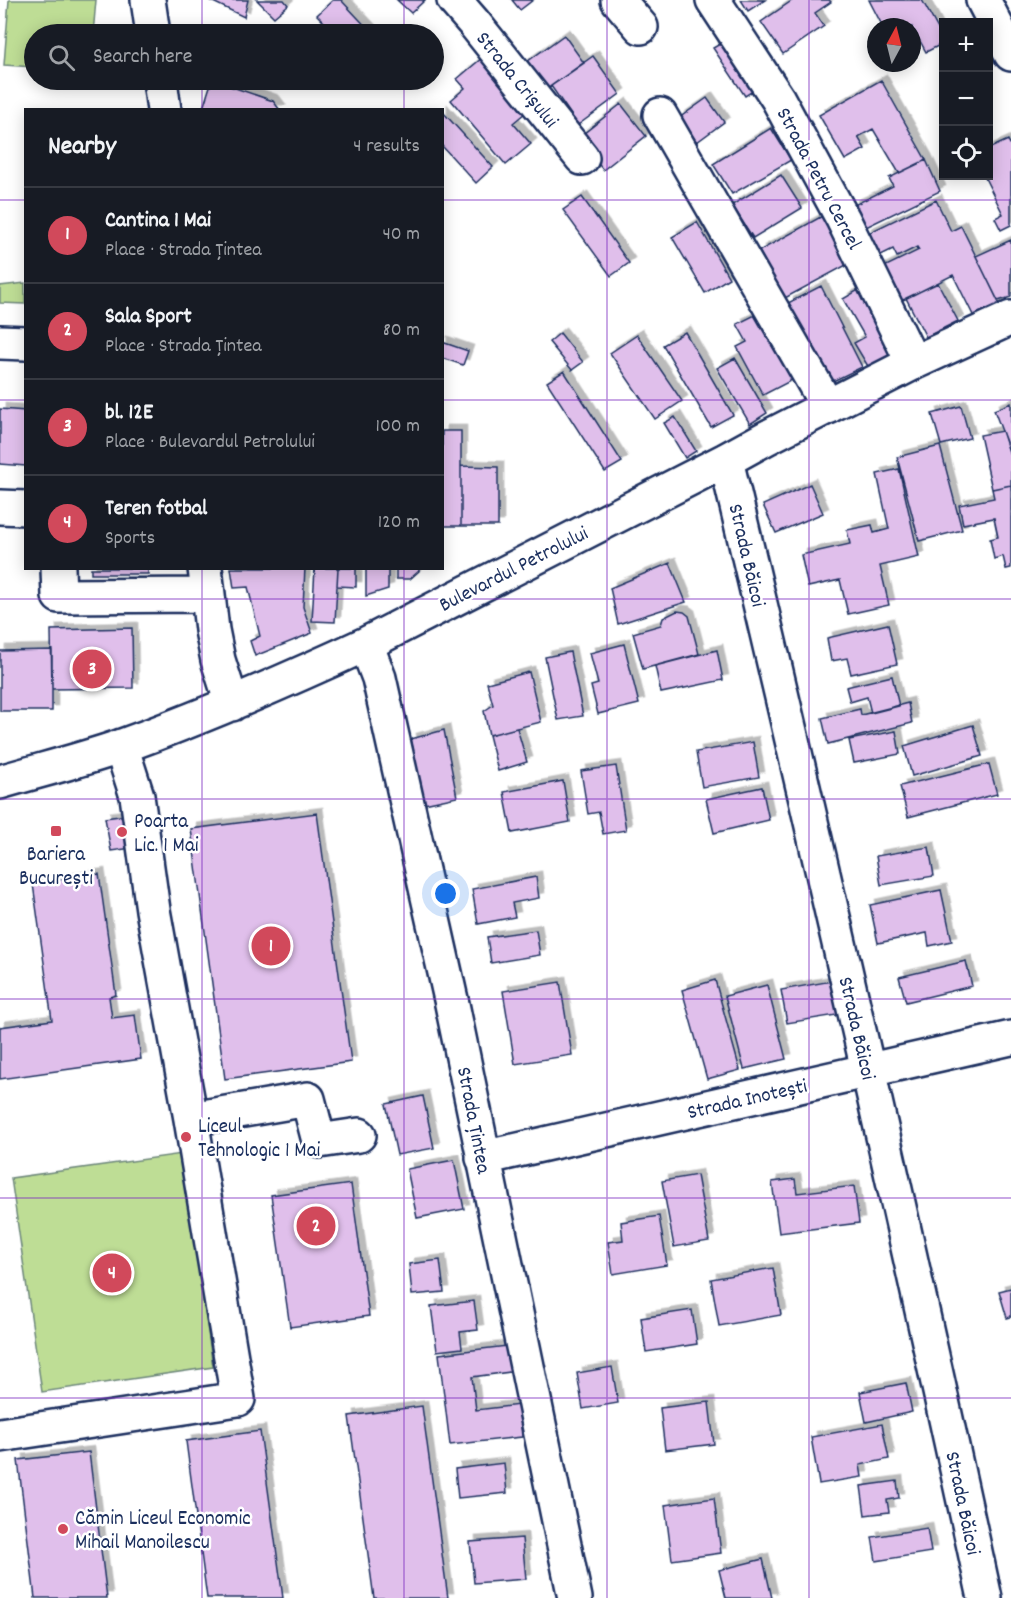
<!DOCTYPE html>
<html lang="en">
<head>
<meta charset="utf-8">
<style>
	:root { --surface:#171b24; --page:#242831; --text:#f1f3f6; --muted:#9ea1a6; --line:#363941; --accent:#d1495b }
	body { margin:0; font-family:Dekko,sans-serif; background:var(--page); color:var(--text) }
	.controls { position:absolute; right:18px; top:18px; display:grid; overflow:hidden; border-radius:0px; box-shadow:0 3px 15px #0003 }
	.controls button { width:54px; height:54px; display:grid; place-items:center; padding:0; border:0; border-bottom:2px solid var(--line); background:var(--surface); color:var(--text); font:30px sans-serif }
	.compass { position:absolute; left:867px; top:18px; width:54px; height:54px; border-radius:50%; background:var(--surface); box-shadow:0 3px 15px #0003; rotate:7deg }
	.you { position:absolute; left:446px; top:894px; width:21px; height:21px; margin:-15px; border:4px solid #fff; border-radius:50%; background:#1a73e8; box-shadow:0 0 0 9px #1a73e833 }
	.badge { display:grid; place-items:center; width:39px; height:39px; border-radius:50%; background:var(--accent); color:#fff; font-size:20px; font-weight:700 }
	.pin { position:absolute; translate:-50% -50%; border:3px solid #fff; box-shadow:0 2px 6px #0006 }
	.list { margin:0; padding:0; list-style:none }
	h2 { display:flex; justify-content:space-between; align-items:center; height:78px; margin:0; padding:0 24px; font-size:26px }
	h2 small { font-size:20px; font-weight:400; color:var(--muted) }
	.list li { display:grid; grid-template-columns:39px 1fr auto; gap:18px; align-items:center; box-sizing:border-box; height:96px; padding:0 24px; border-top:2px solid var(--line) }
	.list b { display:block; font-size:22px; white-space:nowrap }
	.list p { margin:0; font-size:20px; white-space:nowrap; color:var(--muted) }
	.list em { font-size:20px; font-style:normal; color:var(--muted) }
	.icon { flex:none; width:33px; height:33px; fill:none; stroke:currentColor; stroke-width:2; stroke-linecap:round; stroke-linejoin:round }
	.map { position:relative; flex:none; width:1011px; height:1598px; overflow:hidden }
	.search { position:absolute; background:var(--surface); box-shadow:0 3px 15px #0003; left:24px; top:24px; width:420px; height:66px; display:flex; align-items:center; gap:15px; box-sizing:border-box; padding:0 21px; border-radius:33px; color:var(--muted); font-size:22px }
	.panel { position:absolute; background:var(--surface); box-shadow:0 3px 15px #0003; left:24px; top:108px; width:420px; height:462px; border-radius:0px }
	.map>svg:first-child { display:block }
	.green { fill:#bedd95; stroke:#6c867a; stroke-width:1.5 }
	.building { fill:#e0bfeb; stroke:#1b2f5e; stroke-width:1.5; filter:url(#shadow) }
	.lines { fill:none; stroke-linecap:round; stroke-linejoin:round }
	.minor-casing { stroke:#1b2f5e; stroke-width:38 }
	.minor { stroke:#fff; stroke-width:33 }
	.grid { fill:none; stroke:#7b2cbf; stroke-width:1.5; stroke-opacity:0.55 }
	.poi-dot { fill:#d1495b; stroke:#fff; stroke-width:2 }
	.labels { text-anchor:middle; stroke-width:5; stroke-linejoin:round; paint-order:stroke }
	.street-label { font-size:21px; fill:#1b2f5e; stroke:#fff }
	.poi-label { font-size:21px; fill:#1b2f5e; stroke:#fff; text-anchor:start }
</style>
</head>
<body>
<div class="map">
<svg width="1011" height="1598" viewBox="0 0 1011 1598">
	<defs>
		<filter id="shadow"><feDropShadow dx="5.5" dy="-5.5" stdDeviation="0" flood-color="#0004"/></filter>
	</defs>
	<rect width="100%" height="100%" fill="#fff"/>
	<filter id="ink" filterUnits="userSpaceOnUse"><feTurbulence type="fractalNoise" baseFrequency=".0167" numOctaves="2"/><feDisplacementMap in="SourceGraphic" scale="12" xChannelSelector="R" yChannelSelector="G"/><feConvolveMatrix kernelMatrix="1 2 1 2 8 2 1 2 1" color-interpolation-filters="sRGB"/></filter>
	<g filter="url(#ink)">
		<path class="green" d="M9,0H96L93,34H34V67L4,65Z
			M25,283V304L0,303V286Z
			M182,1154L213,1367L42,1392L11,1178Z"/>
		<path class="building" d="M209,0H248L244,17Z
			M257,0H284L288,5L274,17Z
			M333,0H341L373,34H336L317,15Z
			M397,0H425L411,13Z
			M512,0H533L520,10Z
			M741,0H765L748,11Z
			M793,0H829L831,2L815,13L824,26L783,54L761,22Z
			M869,0H922L944,40V43L926,52L915,32L912,33V27H883Z
			M564,35L584,63L544,91L524,64Z
			M732,37L764,84L745,96L713,48Z
			M593,56L620,94L578,125L551,86Z
			M482,58L515,92L510,96L525,113L513,123L531,144L506,165L451,100L465,88L457,79Z
			M212,80L273,101L280,110H207L203,108Z
			M881,80L926,160L899,173L873,129L858,137L865,149L845,160L819,115Z
			M707,98L724,122L697,142L679,118Z
			M621,104L646,136L603,170L578,138Z
			M442,111L493,167L476,183L442,146Z
			M771,128L791,160L732,194L713,164Z
			M1008,140L1011,146V225L1001,230L995,218L1003,214L984,176H988V149Z
			M926,160L940,191L864,228L852,206L893,186L889,178Z
			M781,175L802,208L753,238L732,205Z
			M582,197L629,263L611,276L563,210Z
			M936,200L951,231L961,226L1005,315L979,327L953,275L895,304L878,270L919,250L917,247L897,257L893,249L877,257L866,234Z
			M826,214L852,262L785,298L759,251Z
			M697,222L729,278L705,293L672,237Z
			M1011,240V297L998,301L976,256Z
			M938,283L958,321L926,337L906,298Z
			M821,286L862,367L829,383L788,303Z
			M860,289L896,352L869,368L854,343L865,337L843,299Z
			M761,312L796,378L763,395L737,347L747,342L737,324Z
			M685,332L733,415L711,427L663,345Z
			M560,333L583,362L572,370L549,342Z
			M637,335L682,401L655,419L610,353Z
			M442,342L468,351L463,365L442,358Z
			M735,358L767,413L750,424L717,368Z
			M564,371L622,462L605,472L547,382Z
			M1011,403V449L1009,450L994,410Z
			M961,406L970,438L941,445L932,414Z
			M0,409L26,411V466L0,464Z
			M675,417L696,451L685,458L664,423Z
			M442,431H461V526H442Z
			M1002,431L1011,458V485L992,489L980,435Z
			M940,446L962,530L919,541L897,457Z
			M461,466L498,467V526H461Z
			M899,469L919,557L880,566L889,605L848,614L840,580L808,587L801,555L850,544L847,530L872,525L874,533L889,529L877,474Z
			M810,484L823,513L776,533L763,505Z
			M1011,485V568L1006,569L1003,556L994,559L990,539L998,537L994,518L963,524L959,505L994,498L992,489Z
			M670,563L686,602L618,624L610,588Z
			M91,568H148V574H91Z
			M231,568H305L303,607L312,633L255,656L250,641L260,636L248,587L234,588Z
			M315,568H338L335,622L312,621Z
			M338,568H356V587L337,586Z
			M366,568H388V589L366,596Z
			M396,568H419V571L410,579H396Z
			M677,611L684,612L689,616L699,654L643,669L633,633L661,625L663,618Z
			M888,624L897,664L851,674L847,658L831,661L827,638Z
			M132,628L133,688L52,689L51,630Z
			M624,644L639,704L598,714L591,686L598,684L590,653Z
			M52,650V711H0V651Z
			M717,650L723,680L661,693L655,666Z
			M570,652L583,716L558,720L545,657Z
			M529,672L541,722L489,735L484,711L493,705L487,683Z
			M892,676L899,706L871,713L867,697L850,702L846,687Z
			M908,703L912,723L828,744L822,718L860,709L861,715Z
			M973,725L982,756L912,776L904,746Z
			M517,728L527,762L498,771L489,735Z
			M444,730L457,797L424,804L411,739Z
			M896,731L900,754L854,763L849,740Z
			M753,742L759,777L702,787L696,752Z
			M989,764L997,794L908,817L900,786Z
			M616,766L626,830L603,834L599,812L588,814L581,771Z
			M563,781L570,822L512,833L504,792Z
			M762,787L769,820L714,833L706,799Z
			M317,813L351,1062L225,1079L191,829Z
			M134,814L139,847L111,851L105,818Z
			M929,847L934,876L881,885L876,856Z
			M99,874L116,995L109,997L112,1018L135,1015L141,1059L0,1079V1027L52,1020L33,884Z
			M536,877L539,898L512,903L515,917L478,924L472,889Z
			M941,890L952,941L929,946L927,933L878,943L870,905Z
			M536,930L540,955L491,963L487,937Z
			M966,961L972,986L906,1002L899,977Z
			M715,980L740,1070L707,1079L682,990Z
			M837,980L843,1014L787,1023L781,990Z
			M560,982L572,1055L515,1064L503,991Z
			M767,985L786,1059L744,1069L725,996Z
			M423,1096L434,1148L397,1155L386,1104Z
			M454,1160L464,1209L417,1218L407,1169Z
			M697,1175L709,1241L674,1247L662,1181Z
			M795,1179L797,1193L854,1186L859,1223L779,1233L772,1182Z
			M351,1184L369,1316L290,1327L271,1195Z
			M659,1216L667,1265L613,1274L608,1242L623,1240L621,1222Z
			M440,1260L444,1292L412,1295L409,1264Z
			M773,1268L781,1315L719,1326L711,1279Z
			M1011,1288V1317L1007,1318L999,1291Z
			M474,1301L478,1330L460,1332L462,1348L437,1351L431,1306Z
			M692,1310L697,1344L646,1352L641,1318Z
			M507,1346L510,1372L472,1377L476,1410L519,1405L522,1437L450,1445L439,1354Z
			M612,1367L618,1403L583,1409L577,1373Z
			M906,1383L912,1412L866,1422L860,1392Z
			M709,1402L714,1444L665,1450L660,1408Z
			M422,1406L448,1598H374L349,1416Z
			M882,1424L889,1459L860,1465L862,1477L819,1484L811,1437Z
			M260,1431L283,1598H207L186,1441Z
			M89,1452L107,1598H35L18,1460Z
			M504,1463L507,1493L458,1498L455,1469Z
			M897,1481L899,1498L887,1500L889,1512L865,1515L861,1486Z
			M714,1498L721,1553L672,1560L665,1505Z
			M927,1528L931,1552L876,1561L872,1537Z
			M522,1538L526,1579L474,1583L470,1542Z
			M763,1559L772,1598H726L719,1570Z"/>
		<g class="lines">
			<defs>
				<path id="minor" d="M148,0L153,34
					M454,0L474,23L582,158
					M618,0L641,27
					M713,0L778,99L843,219L913,363
					M983,0L1011,54
					M160,80L164,110
					M660,115L828,407
					M0,342L26,343
					M726,460C816,838 903,1218 985,1598
					M0,507L26,508
					M58,568L59,596L207,595
					M205,568L212,630L218,660L232,704
					M366,644L379,678L452,1004L575,1598
					M0,782C41,770 82,760 122,746C206,716 286,681 366,644L726,460L766,438L913,363L1011,318
					M191,1119L308,1099L319,1141L359,1135
					M483,1158L1011,1038
					M0,1435L238,1399L191,1119L153,910L137,796L121,746"/>
			</defs>
			<use href="#minor" class="minor-casing"/>
			<use href="#minor" class="minor"/>
		</g>
	</g>
	<path class="grid" d="M202,0V34M404,0V34M607,0V1598M809,0V1598M202,80V110M404,80V110M0,200H26M442,200H1011M0,400H26M442,400H1011M202,568V1598M404,568V1598M0,599H1011M0,799H1011M0,999H1011M0,1198H1011M0,1398H1011"/>
	<g class="poi-dot">
		<rect x="50" y="825" width="12" height="12" rx="3"/>
		<circle cx="122" cy="832" r="6"/>
		<circle cx="186" cy="1137" r="6"/>
		<circle cx="63" cy="1529" r="6"/>
	</g>
	<g class="labels">
		<g class="street-label">
			<text transform="translate(518 79) rotate(51)" y="7">Strada Crișului</text>
			<text transform="translate(820 178) rotate(62)" y="7">Strada Petru Cercel</text>
			<text transform="translate(748 555) rotate(77)" y="7">Strada Băicoi</text>
			<text transform="translate(513 568) rotate(-27)" y="7">Bulevardul Petrolului</text>
			<text transform="translate(858 1028) rotate(77)" y="7">Strada Băicoi</text>
			<text transform="translate(747 1098) rotate(-13)" y="7">Strada Inotești</text>
			<text transform="translate(475 1120) rotate(79)" y="7">Strada Țintea</text>
			<text transform="translate(964 1503) rotate(78)" y="7">Strada Băicoi</text>
		</g>
		<g class="poi-label">
			<text x="134" y="827">Poarta<tspan x="134" dy="24">Lic. 1 Mai</tspan></text>
			<text x="56" y="860" text-anchor="middle">Bariera<tspan x="56" dy="24">București</tspan></text>
			<text x="198" y="1132">Liceul<tspan x="198" dy="24">Tehnologic 1 Mai</tspan></text>
			<text x="75" y="1524">Cămin Liceul Economic<tspan x="75" dy="24">Mihail Manoilescu</tspan></text>
		</g>
	</g>
</svg>
<div class="controls">
<button>+</button>
<button>−</button>
<button><svg class="icon" aria-label="locate" viewBox="0 0 24 24"><circle cx="12" cy="12" r="6"/><path d="M12 2v4M12 18v4M2 12h4M18 12h4"/></svg></button>
</div>
<svg class="compass" viewBox="-18 -18 36 36"><path d="M0-13l5 13h-10z" fill="#e53935"/><path d="M0 13l5-13h-10z" fill="#9ea1a6"/></svg>
<div class="you"></div>
<div class="pin badge" style="left:271px;top:946px">1</div>
<div class="pin badge" style="left:316px;top:1226px">2</div>
<div class="pin badge" style="left:92px;top:669px">3</div>
<div class="pin badge" style="left:112px;top:1273px">4</div>
<div class="search"><svg class="icon" aria-label="search" viewBox="0 0 24 24"><circle cx="10" cy="10" r="6"/><path d="M15 15l6 6"/></svg>Search here</div>
<section class="panel">
<h2>Nearby<small>4 results</small></h2>
<ul class="list">
<li><span class="badge">1</span><div><b>Cantina 1 Mai</b><p>Place · Strada Țintea</p></div><em>40 m</em></li>
<li><span class="badge">2</span><div><b>Sala Sport</b><p>Place · Strada Țintea</p></div><em>80 m</em></li>
<li><span class="badge">3</span><div><b>bl. 12E</b><p>Place · Bulevardul Petrolului</p></div><em>100 m</em></li>
<li><span class="badge">4</span><div><b>Teren fotbal</b><p>Sports</p></div><em>120 m</em></li>
</ul>
</section>
</div>
</body>
</html>
